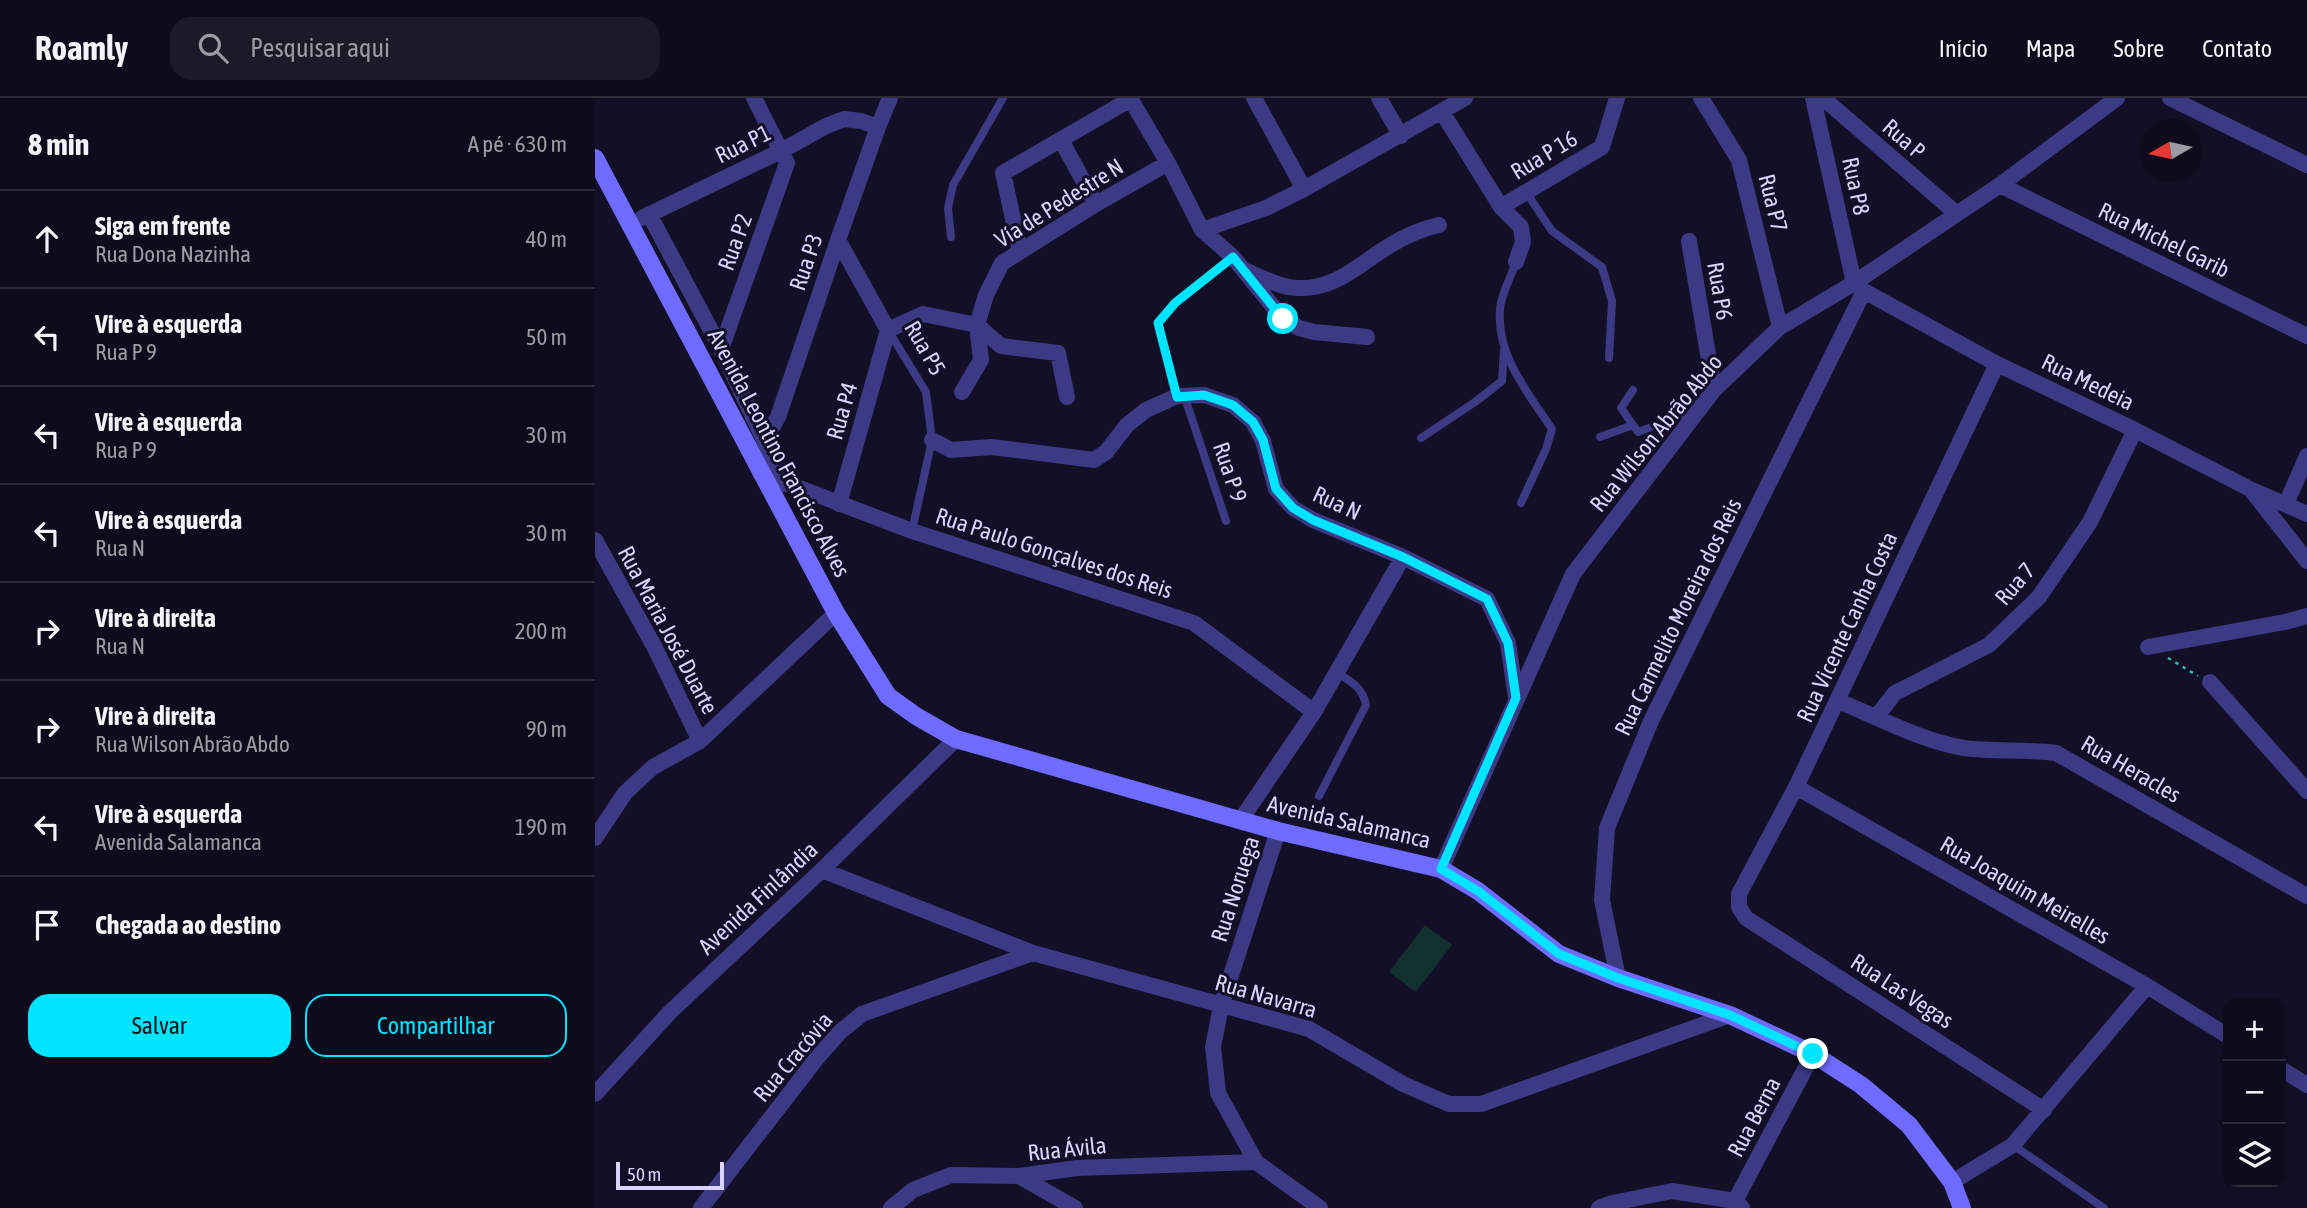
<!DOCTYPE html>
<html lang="pt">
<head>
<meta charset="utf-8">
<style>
	:root { --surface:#0e0b1c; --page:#1c1929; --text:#f1f3f6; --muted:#9b9ba3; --line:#2e2b3b; --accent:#00e5ff }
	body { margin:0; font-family:"Asap Condensed",sans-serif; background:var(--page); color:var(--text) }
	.controls { position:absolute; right:21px; bottom:21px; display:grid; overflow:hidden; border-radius:14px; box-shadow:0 7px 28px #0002 }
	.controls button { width:63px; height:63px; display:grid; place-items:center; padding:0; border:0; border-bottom:2px solid var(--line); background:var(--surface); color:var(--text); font:35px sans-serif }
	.compass { position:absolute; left:1544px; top:21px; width:63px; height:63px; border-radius:50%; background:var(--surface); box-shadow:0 7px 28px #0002; rotate:261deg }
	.scale { position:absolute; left:21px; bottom:18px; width:108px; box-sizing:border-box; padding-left:7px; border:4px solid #d9d4ff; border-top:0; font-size:19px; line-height:24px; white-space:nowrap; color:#d9d4ff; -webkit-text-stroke:5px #130f26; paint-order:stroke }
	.stop { position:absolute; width:21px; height:21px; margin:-16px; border:5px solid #00e5ff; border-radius:50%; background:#fff }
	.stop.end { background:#00e5ff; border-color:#fff; box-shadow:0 2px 7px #0008 }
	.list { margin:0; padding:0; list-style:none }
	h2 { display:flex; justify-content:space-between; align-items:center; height:91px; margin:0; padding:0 28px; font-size:30px }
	h2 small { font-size:23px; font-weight:400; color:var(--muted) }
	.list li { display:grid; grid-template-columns:46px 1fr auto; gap:21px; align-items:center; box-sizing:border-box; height:98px; padding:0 28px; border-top:2px solid var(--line) }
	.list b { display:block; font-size:26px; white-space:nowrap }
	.list p { margin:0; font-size:23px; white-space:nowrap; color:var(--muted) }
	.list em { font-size:23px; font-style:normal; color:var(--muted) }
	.actions { display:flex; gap:14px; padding:21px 28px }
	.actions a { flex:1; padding:16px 0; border:2px solid var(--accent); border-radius:21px; text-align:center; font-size:24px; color:var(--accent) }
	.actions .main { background:var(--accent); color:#111 }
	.icon { flex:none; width:38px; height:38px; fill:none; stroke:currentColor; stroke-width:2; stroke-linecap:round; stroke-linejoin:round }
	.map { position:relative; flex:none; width:1712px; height:1110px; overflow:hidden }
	header { display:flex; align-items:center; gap:42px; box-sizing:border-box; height:98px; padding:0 35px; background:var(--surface); border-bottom:2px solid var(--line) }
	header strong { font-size:33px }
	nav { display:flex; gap:38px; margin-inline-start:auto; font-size:24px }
	.search { width:490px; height:63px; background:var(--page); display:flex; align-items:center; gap:18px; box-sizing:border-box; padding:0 24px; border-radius:21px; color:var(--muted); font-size:26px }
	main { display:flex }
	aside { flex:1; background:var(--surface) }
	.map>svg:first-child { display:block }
	.green { fill:#12302f }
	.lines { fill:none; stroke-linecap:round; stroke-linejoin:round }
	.path { stroke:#2fb8b0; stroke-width:2.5; stroke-dasharray:3.5 5; stroke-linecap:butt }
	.lane { stroke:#3d3a85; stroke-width:8 }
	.street { stroke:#3d3a85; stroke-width:16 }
	.secondary { stroke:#6f6bff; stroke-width:18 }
	.route { stroke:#00e5ff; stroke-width:9 }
	.labels { text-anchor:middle; stroke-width:6; stroke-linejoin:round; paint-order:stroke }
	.street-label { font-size:23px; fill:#d9d4ff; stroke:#130f26 }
</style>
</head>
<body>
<header>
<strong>Roamly</strong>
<div class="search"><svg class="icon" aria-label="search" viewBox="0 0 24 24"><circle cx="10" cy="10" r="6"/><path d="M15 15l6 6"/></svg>Pesquisar aqui</div>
<nav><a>Início</a><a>Mapa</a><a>Sobre</a><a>Contato</a></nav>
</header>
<main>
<aside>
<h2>8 min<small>A pé · 630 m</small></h2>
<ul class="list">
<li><svg class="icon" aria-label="ahead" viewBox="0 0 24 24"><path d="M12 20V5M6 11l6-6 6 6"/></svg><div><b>Siga em frente</b><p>Rua Dona Nazinha</p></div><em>40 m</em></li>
<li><svg class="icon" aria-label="left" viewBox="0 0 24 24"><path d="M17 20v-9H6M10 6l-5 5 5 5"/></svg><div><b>Vire à esquerda</b><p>Rua P 9</p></div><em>50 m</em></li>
<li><svg class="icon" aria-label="left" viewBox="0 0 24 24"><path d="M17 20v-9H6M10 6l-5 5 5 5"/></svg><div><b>Vire à esquerda</b><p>Rua P 9</p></div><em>30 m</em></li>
<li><svg class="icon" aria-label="left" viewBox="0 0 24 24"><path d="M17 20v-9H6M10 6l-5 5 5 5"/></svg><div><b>Vire à esquerda</b><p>Rua N</p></div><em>30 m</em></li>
<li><svg class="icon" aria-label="right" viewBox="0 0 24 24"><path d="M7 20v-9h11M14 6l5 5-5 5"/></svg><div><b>Vire à direita</b><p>Rua N</p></div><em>200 m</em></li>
<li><svg class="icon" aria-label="right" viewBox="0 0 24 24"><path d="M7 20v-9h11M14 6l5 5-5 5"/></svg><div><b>Vire à direita</b><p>Rua Wilson Abrão Abdo</p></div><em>90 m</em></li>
<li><svg class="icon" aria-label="left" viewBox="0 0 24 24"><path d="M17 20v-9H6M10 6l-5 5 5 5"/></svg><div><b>Vire à esquerda</b><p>Avenida Salamanca</p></div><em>190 m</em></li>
<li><svg class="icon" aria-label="arrive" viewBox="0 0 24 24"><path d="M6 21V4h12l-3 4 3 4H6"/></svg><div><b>Chegada ao destino</b></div></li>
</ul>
<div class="actions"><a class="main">Salvar</a><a>Compartilhar</a></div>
</aside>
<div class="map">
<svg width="1712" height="1110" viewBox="0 0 1712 1110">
	<rect width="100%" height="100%" fill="#130f26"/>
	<path class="green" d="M830,827L857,847L821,894L794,874Z"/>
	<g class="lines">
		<path class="path" d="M1573,560L1603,578"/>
		<path class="lane" d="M931,94L957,133L1007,169L1017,203L1014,260
			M356,139L353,110L358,87L408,0
			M921,164C916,179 906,196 905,211C901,257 933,295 957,331L951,351L926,405
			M293,232L331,294L337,342L317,433
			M1038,292L1026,310L1043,334L1098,314
			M589,297L631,423
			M581,298L563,225L580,205L638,159
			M1005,339L1038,327
			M826,340L880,304L907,283L909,252
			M724,698L771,607C768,590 756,583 742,575
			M1418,1047L1509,1110"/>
		<path class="street" d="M535,0L573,65L607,132L638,159L688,221L704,230L719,234L772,239
			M659,0L709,91
			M784,0L806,38
			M1106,0L1144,62L1185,229
			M1218,0L1259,185L1269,193L1402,266L1540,332L1657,392L1712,416
			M1228,0L1362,116
			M1575,0L1712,67
			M847,14L906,109L926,129L928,144L921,164
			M466,42L501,106
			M1405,87L1712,238
			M906,109L1007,49L1022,0
			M54,116L126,251L190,386
			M47,120L188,52L231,28L249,21L266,23L283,29
			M607,132L671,110L709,91L870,0
			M243,142L293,232
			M1094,143L1119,292
			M425,153L408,75L536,1
			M651,173C666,179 686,190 702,190C741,192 764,166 794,148C810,138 826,131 844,127
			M293,232L328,216L382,227L391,197L407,165L501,106L573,65
			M126,251L192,65L159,0
			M1402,266L1201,689L1144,796V809L1151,820L1449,1012
			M367,294L386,262L382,227L406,248L463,255L472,299
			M170,342L183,319L243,142L283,29L295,0
			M337,342L356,352L397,349L499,362L511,354L532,327L551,312L582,298L609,297L638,307L658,324L668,343L681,391L698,410L718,422L808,459L892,501L913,545L921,600
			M165,375L317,433L599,525L719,614
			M1657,393L1712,463
			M244,406L293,232
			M1691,406L1712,358
			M0,442L59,548L105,643
			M1553,549L1690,524L1712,518
			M1615,584L1712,693
			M1243,603C1283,619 1326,643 1369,650C1399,654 1431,651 1461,655L1712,798
			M1281,619L1300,595L1394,547L1444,499L1495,424L1540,332
			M1201,689L1552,888L1633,938
			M645,723L719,614L808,459
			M683,733L626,908L618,949L623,995L661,1064L725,1110
			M0,740L30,695L58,669L105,643L241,515
			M846,771L978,476L1119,292L1185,229L1259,185L1405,87L1522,0
			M227,772L438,855L714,931L808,986L854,1006H886L1135,917
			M1023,880L1007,802L1012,730L1056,623L1269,193
			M1686,971L1712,987
			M0,996L75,914L227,772L361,641
			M424,1078L480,1110
			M1357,1084L1418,1047L1552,888
			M1140,1103L1218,956
			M106,1110L222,960L245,934L267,916L438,855
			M296,1110L318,1092L356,1077L424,1078L482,1070L661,1064
			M1004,1110L1017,1105L1077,1093L1140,1103L1147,1110"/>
		<path class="secondary" d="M0,60L241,515L293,598L321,618L361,641L683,733L846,771L883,793L964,856L1023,880L1135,917L1218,956L1266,987L1314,1027L1357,1084L1367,1110"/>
	</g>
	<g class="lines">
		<path class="route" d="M688,221L638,159L580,205L563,225L582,299L609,297L638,307L658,324L668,342L681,391L698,410L718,422L808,459L892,501L913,545L921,600L846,771L883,793L964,856L1023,880L1135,917L1218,956"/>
	</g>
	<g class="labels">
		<g class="street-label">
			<text transform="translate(1309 41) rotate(41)" y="8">Rua P</text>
			<text transform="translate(148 46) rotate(-26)" y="8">Rua P1</text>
			<text transform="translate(949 57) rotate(-31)" y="8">Rua P 16</text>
			<text transform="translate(1261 88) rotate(78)" y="8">Rua P8</text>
			<text transform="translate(464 105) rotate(-32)" y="8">Vía de Pedestre N</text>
			<text transform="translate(1178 105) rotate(76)" y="8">Rua P7</text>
			<text transform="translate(1569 142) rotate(26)" y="8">Rua Michel Garib</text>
			<text transform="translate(140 144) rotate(-70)" y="8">Rua P2</text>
			<text transform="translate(211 164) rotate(-71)" y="8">Rua P3</text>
			<text transform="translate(1125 193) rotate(80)" y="8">Rua P6</text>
			<text transform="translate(330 250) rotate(60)" y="8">Rua P5</text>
			<text transform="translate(1493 284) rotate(26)" y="8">Rua Medeia</text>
			<text transform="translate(247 313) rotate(-74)" y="8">Rua P4</text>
			<text transform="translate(1061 335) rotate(-51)" y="8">Rua Wilson Abrão Abdo</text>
			<text transform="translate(184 355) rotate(62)" y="8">Avenida Leontino Francisco Alves</text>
			<text transform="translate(635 374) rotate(71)" y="8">Rua P 9</text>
			<text transform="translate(742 405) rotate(25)" y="8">Rua N</text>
			<text transform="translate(459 455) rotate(18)" y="8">Rua Paulo Gonçalves dos Reis</text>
			<text transform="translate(1420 486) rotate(-49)" y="8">Rua 7</text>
			<text transform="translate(1083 519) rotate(-64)" y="8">Rua Carmelito Moreira dos Reis</text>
			<text transform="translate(1252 529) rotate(-65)" y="8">Rua Vicente Canha Costa</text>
			<text transform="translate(73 532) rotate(62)" y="8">Rua Maria José Duarte</text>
			<text transform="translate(1536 671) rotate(30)" y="8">Rua Heracles</text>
			<text transform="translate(754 724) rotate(13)" y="8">Avenida Salamanca</text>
			<text transform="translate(640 791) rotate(-72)" y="8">Rua Noruega</text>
			<text transform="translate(1430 792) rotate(30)" y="8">Rua Joaquim Meirelles</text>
			<text transform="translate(163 800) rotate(-43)" y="8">Avenida Finlândia</text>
			<text transform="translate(1307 893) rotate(33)" y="8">Rua Las Vegas</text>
			<text transform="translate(671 898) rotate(16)" y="8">Rua Navarra</text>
			<text transform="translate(198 959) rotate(-50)" y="8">Rua Cracóvia</text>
			<text transform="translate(1159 1019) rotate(-62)" y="8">Rua Berna</text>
			<text transform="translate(472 1051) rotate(-6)" y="8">Rua Ávila</text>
		</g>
	</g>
</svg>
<div class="controls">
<button>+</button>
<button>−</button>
<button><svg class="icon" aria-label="layers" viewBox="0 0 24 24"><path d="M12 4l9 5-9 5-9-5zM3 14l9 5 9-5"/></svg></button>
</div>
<svg class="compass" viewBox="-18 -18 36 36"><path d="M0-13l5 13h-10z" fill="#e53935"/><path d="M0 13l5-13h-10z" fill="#9b9ba3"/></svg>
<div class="scale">50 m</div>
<div class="stop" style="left:688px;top:221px"></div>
<div class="stop end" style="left:1218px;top:956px"></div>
</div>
</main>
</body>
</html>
